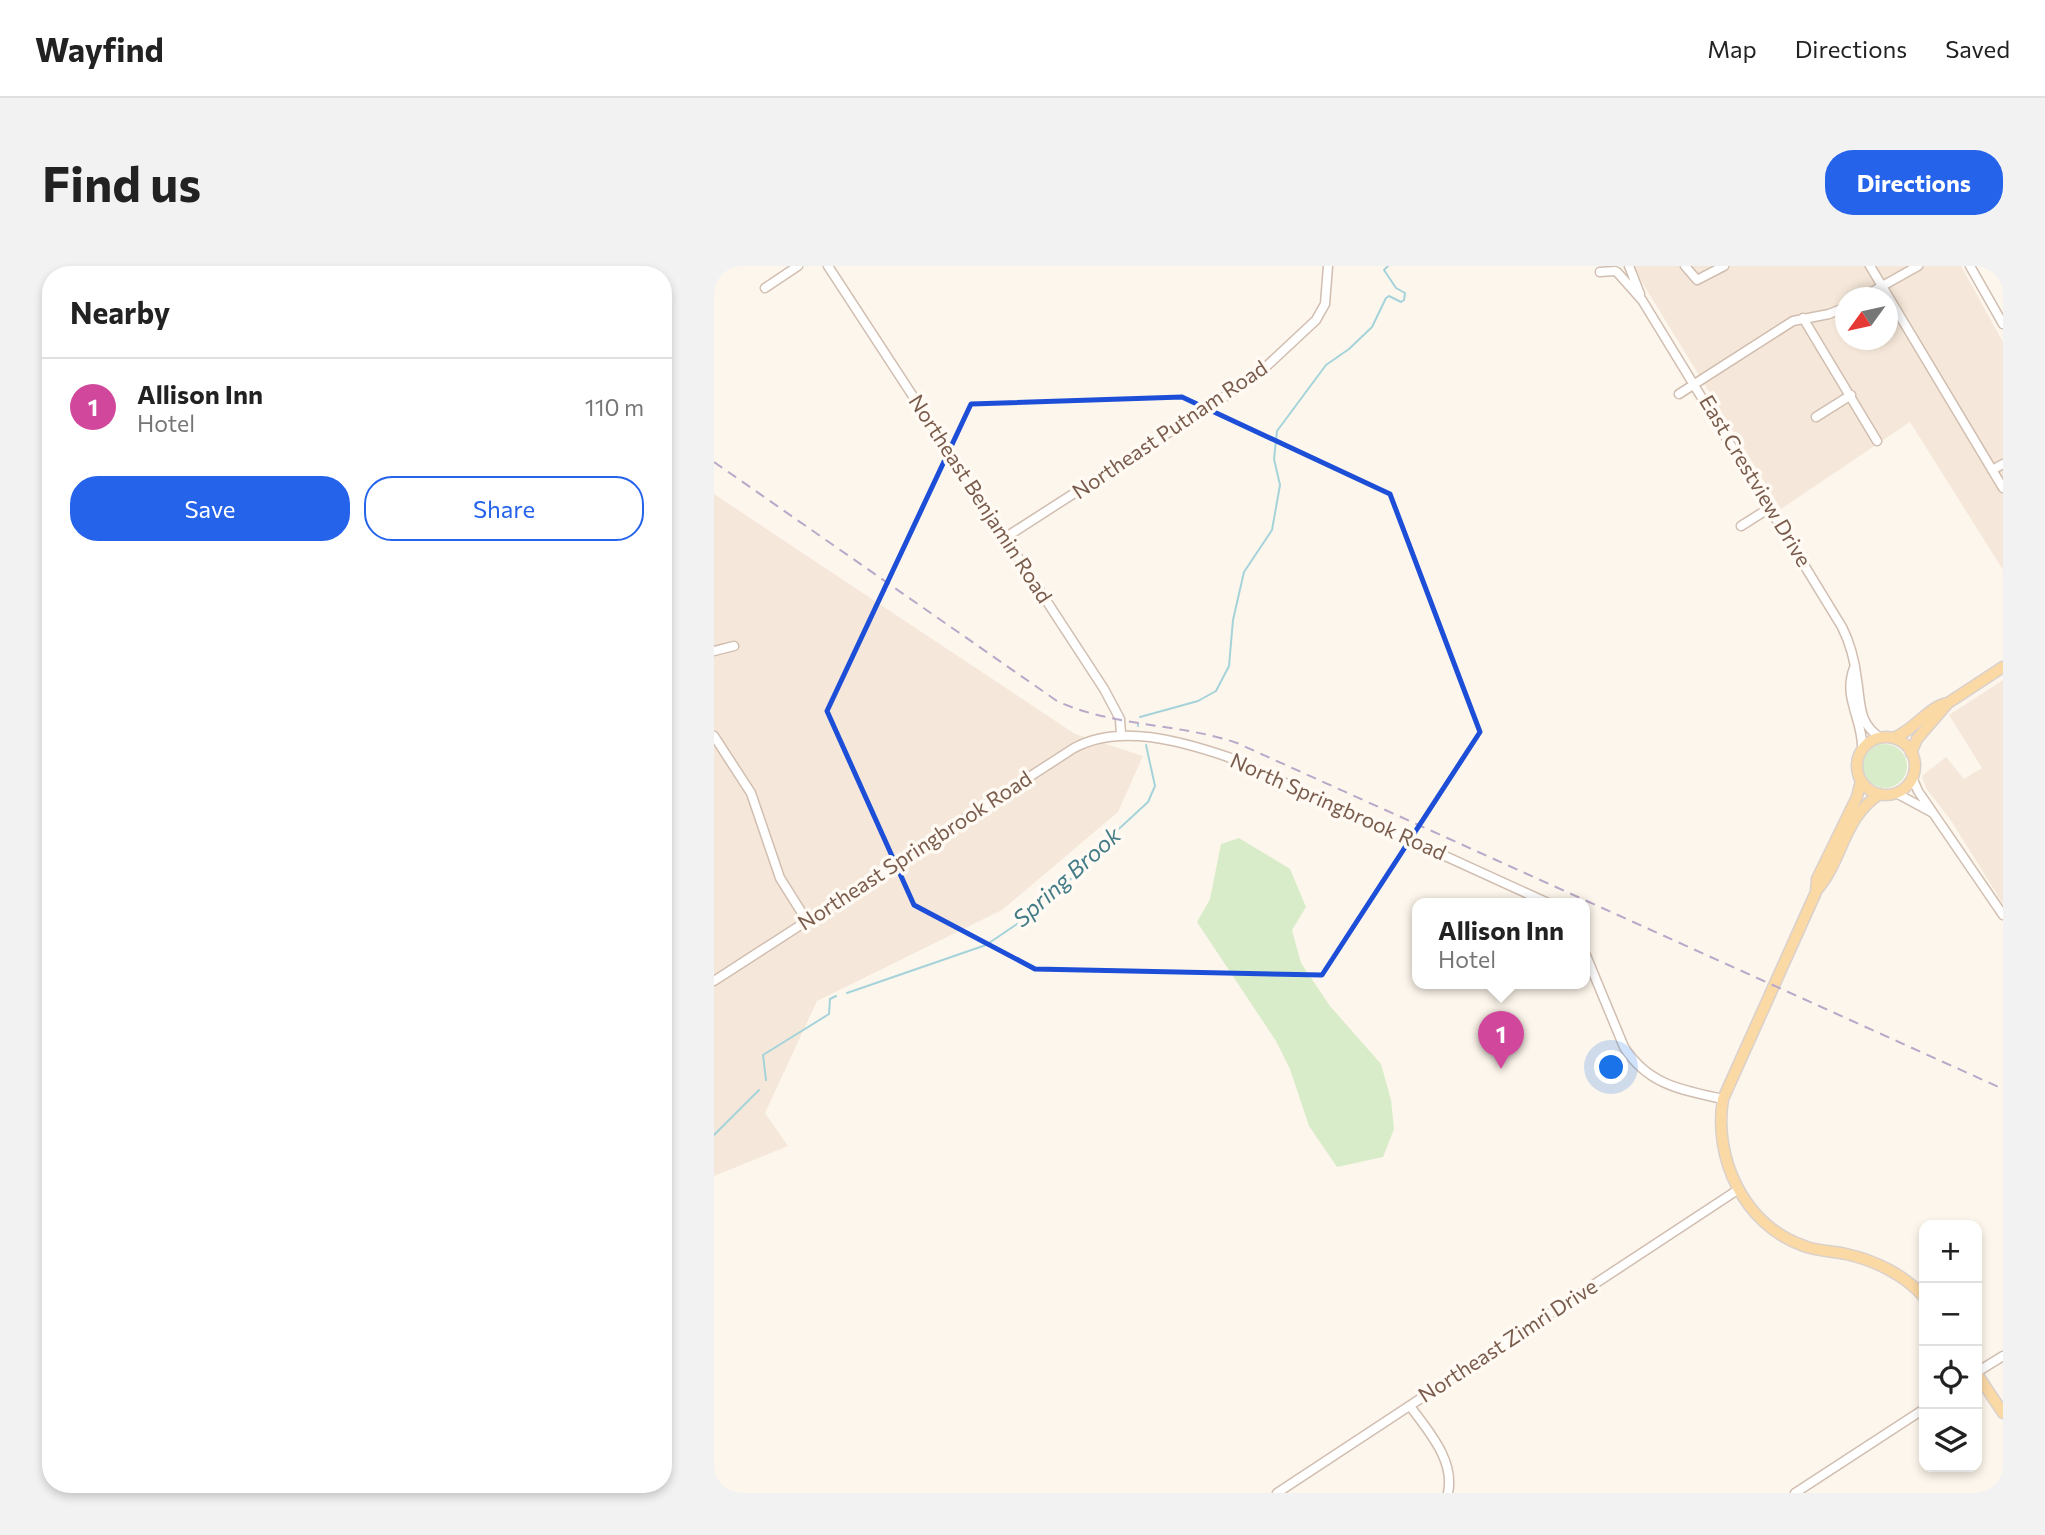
<!DOCTYPE html>
<html lang="en">
<head>
<meta charset="utf-8">
<style>
	:root { --surface:#fff; --page:#f2f2f2; --text:#222; --muted:#767676; --line:#e0e0e0; --accent:#2563eb }
	body { margin:0; font-family:Commissioner,sans-serif; background:var(--page); color:var(--text) }
	.controls { position:absolute; right:21px; bottom:21px; display:grid; overflow:hidden; border-radius:14px; box-shadow:0 4px 10px #0003 }
	.controls button { width:63px; height:63px; display:grid; place-items:center; padding:0; border:0; border-bottom:2px solid var(--line); background:var(--surface); color:var(--text); font:35px sans-serif }
	.compass { position:absolute; left:1121px; top:21px; width:63px; height:63px; border-radius:50%; background:var(--surface); box-shadow:0 4px 10px #0003; rotate:237deg }
	.you { position:absolute; left:898px; top:802px; width:24px; height:24px; margin:-18px; border:5px solid #fff; border-radius:50%; background:#1a73e8; box-shadow:0 0 0 10px #1a73e833 }
	.badge { display:grid; place-items:center; width:46px; height:46px; border-radius:50%; background:var(--accent); color:#fff; font-size:23px; font-weight:700 }
	.pin { position:absolute; translate:-50% -58px; filter:drop-shadow(0 2px 4px #0008) }
	.pin::after { content:''; position:absolute; top:37px; width:24px; height:21px; background:inherit; clip-path:polygon(0 0,100% 0,50% 100%) }
	.popup { position:absolute; left:698px; top:632px; width:178px; height:91px; box-sizing:border-box; display:grid; place-content:center; border-radius:14px; background:var(--surface); filter:drop-shadow(0 2px 5px #0005); font-size:23px; white-space:nowrap; color:var(--muted) }
	.popup b { font-size:26px; color:var(--text) }
	.popup::after { content:''; position:absolute; left:50%; top:100%; margin-left:-14px; border:14px solid transparent; border-top-color:var(--surface) }
	.list { margin:0; padding:0; list-style:none }
	h2 { display:flex; justify-content:space-between; align-items:center; height:91px; margin:0; padding:0 28px; font-size:30px }
	h2 small { font-size:23px; font-weight:400; color:var(--muted) }
	.list li { display:grid; grid-template-columns:46px 1fr auto; gap:21px; align-items:center; box-sizing:border-box; height:98px; padding:0 28px; border-top:2px solid var(--line) }
	.list b { display:block; font-size:26px; white-space:nowrap }
	.list p { margin:0; font-size:23px; white-space:nowrap; color:var(--muted) }
	.list em { font-size:23px; font-style:normal; color:var(--muted) }
	.actions { display:flex; gap:14px; padding:21px 28px }
	.actions a { flex:1; padding:16px 0; border:2px solid var(--accent); border-radius:28px; text-align:center; font-size:24px; color:var(--accent) }
	.actions .main { background:var(--accent); color:#fff }
	.icon { flex:none; width:38px; height:38px; fill:none; stroke:currentColor; stroke-width:2; stroke-linecap:round; stroke-linejoin:round }
	.map { position:relative; flex:none; width:1289px; height:1227px; overflow:hidden; border-radius:28px }
	header { display:flex; align-items:center; gap:42px; box-sizing:border-box; height:98px; padding:0 35px; background:var(--surface); border-bottom:2px solid var(--line) }
	header strong { font-size:33px }
	nav { display:flex; gap:38px; margin-inline-start:auto; font-size:24px }
	.intro { display:flex; align-items:center; justify-content:space-between; box-sizing:border-box; height:168px; padding:0 42px }
	h1 { margin:0; font-size:49px }
	.button { padding:18px 32px; border-radius:28px; background:var(--accent); color:#fff; font-size:24px; font-weight:700 }
	main { display:flex; gap:42px; padding:0 42px }
	aside { flex:1; background:var(--surface); border-radius:28px; box-shadow:0 4px 10px #0003 }
	.map>svg:first-child { display:block }
	.residential { fill:#f5e8da; fill-rule:evenodd }
	.green { fill:#d8ecc9 }
	.lines { fill:none; stroke-linecap:round; stroke-linejoin:round }
	.stream { stroke:#a5d3da; stroke-width:2 }
	.minor-casing { stroke:#d1beb0; stroke-width:11 }
	.major-casing { stroke:#dad1cd; stroke-width:13 }
	.minor { stroke:#fff; stroke-width:8 }
	.major { stroke:#fbd9a5; stroke-width:10 }
	.rail { stroke:#b9a8c9; stroke-width:2; stroke-dasharray:10 7; stroke-linecap:butt }
	.marked { fill:none; stroke:#1d4ed8; stroke-width:5; stroke-linejoin:round }
	.labels { text-anchor:middle; stroke-width:7; stroke-linejoin:round; paint-order:stroke }
	.street-label { font-size:21px; fill:#7a5c4d; stroke:#fffaf3 }
	.water-label { font-size:23px; font-style:italic; fill:#437c86; stroke:#fffaf3 }
</style>
</head>
<body>
<header>
<strong>Wayfind</strong>
<nav><a>Map</a><a>Directions</a><a>Saved</a></nav>
</header>
<div class="intro"><h1>Find us</h1><a class="button">Directions</a></div>
<main>
<aside>
<h2>Nearby<small></small></h2>
<ul class="list">
<li><span class="badge" style="background:#d1479c">1</span><div><b>Allison Inn</b><p>Hotel</p></div><em>110 m</em></li>
</ul>
<div class="actions"><a class="main">Save</a><a>Share</a></div>
</aside>
<div class="map">
<svg width="1289" height="1227" viewBox="0 0 1289 1227">
	<rect width="100%" height="100%" fill="#fdf6ec"/>
	<path class="residential" d="M918,0H1247L1289,76V304L1196,156L1067,243ZM1132,32H1174V74H1132Z
		M0,228L361,468L429,490L404,546L288,644L103,735L51,847L74,880L0,910Z
		M1289,414V638L1238,556L1212,522L1208,510L1232,491L1250,513L1268,502L1235,449Z"/>
	<path class="green" d="M1149 500a22 22 0 1 1 44 0a22 22 0 1 1-44 0Z
		M525,572L576,603L592,641L578,664L587,697L616,740L667,798L677,834L680,863L669,891L623,901L595,860L576,803L562,775L483,656L496,633L507,578Z"/>
	<g class="lines">
		<path class="stream" d="M426,451L484,435L502,425L515,400L519,354L530,306L558,264L566,219L560,193L563,165L612,99L635,83L658,61L672,32L675,30L687,36L690,34L691,27L682,22L670,4L674,0
			M424,460V458
			M133,727L272,679L315,650L370,601L395,572L434,536L441,520L432,479
			M52,814L49,789L115,748L116,733L122,730
			M0,869L45,824"/>
		<defs>
			<path id="minor" d="M114,0L390,423L406,453L407,469
				M915,0L926,28
				M971,0L983,14L1010,0
				M1156,0L1289,222
				M1256,0L1289,58
				M886,6L901,5
				M903,6L928,34L1128,361C1136,377 1141,396 1143,414C1147,438 1144,458 1167,472
				M51,22L84,0
				M1147,32L1204,0
				M1089,52L1163,175
				M965,128L1079,55L1115,48L1132,41
				M1102,151L1137,129
				M1278,204L1289,198
				M1027,260L1057,241
				M289,273L541,111L602,54L611,38L614,0
				M0,385L20,380
				M1140,402C1128,432 1150,455 1148,484
				M0,470L37,527L66,612L93,655
				M1198,511L1204,525L1289,649
				M1182,527L1219,547
				M871,687L910,781C934,819 968,824 1009,833
				M0,715L360,482C405,457 467,475 514,491L834,637
				M1263,1106L1289,1090
				M696,1140C714,1165 741,1194 734,1227
				M563,1227L1025,923
				M1081,1227L1210,1143"/>
			<path id="major" d="M1143 500a29 29 0 1 1 58 0a29 29 0 1 1-58 0Z
				M1179,472C1200,465 1214,440 1234,437L1289,401
				M1197,487L1203,473L1234,437
				M1147,515L1143,531L1103,613L1102,626L1009,833C999,892 1030,959 1090,980C1103,985 1118,985 1132,988C1160,994 1191,1009 1210,1031
				M1102,625C1129,595 1129,551 1166,528
				M1263,1108L1289,1147"/>
		</defs>
		<use href="#minor" class="minor-casing"/>
		<use href="#major" class="major-casing"/>
		<use href="#minor" class="minor"/>
		<use href="#major" class="major"/>
		<path class="rail" d="M0,196L343,435C399,461 465,457 523,477L1289,823"/>
	</g>
	<path class="marked" d="M468,131L676,228L766,466L608,709L321,703L200,639L113,445L257,138Z"/>
	<g class="labels">
		<g class="street-label">
			<text transform="translate(456 164) rotate(-34)" y="7">Northeast Putnam Road</text>
			<text transform="translate(1041 215) rotate(59)" y="7">East Crestview Drive</text>
			<text transform="translate(266 233) rotate(57)" y="7">Northeast Benjamin Road</text>
			<text transform="translate(624 541) rotate(24)" y="7">North Springbrook Road</text>
			<text transform="translate(201 585) rotate(-33)" y="7">Northeast Springbrook Road</text>
			<text transform="translate(794 1075) rotate(-33)" y="7">Northeast Zimri Drive</text>
		</g>
		<g class="water-label">
			<text transform="translate(353 611) rotate(-42)" y="8">Spring Brook</text>
		</g>
	</g>
</svg>
<div class="controls">
<button>+</button>
<button>−</button>
<button><svg class="icon" aria-label="locate" viewBox="0 0 24 24"><circle cx="12" cy="12" r="6"/><path d="M12 2v4M12 18v4M2 12h4M18 12h4"/></svg></button>
<button><svg class="icon" aria-label="layers" viewBox="0 0 24 24"><path d="M12 4l9 5-9 5-9-5zM3 14l9 5 9-5"/></svg></button>
</div>
<svg class="compass" viewBox="-18 -18 36 36"><path d="M0-13l5 13h-10z" fill="#e53935"/><path d="M0 13l5-13h-10z" fill="#767676"/></svg>
<div class="you"></div>
<div class="pin badge" style="left:787px;top:803px;background:#d1479c">1</div>
<div class="popup"><b>Allison Inn</b>Hotel</div>
</div>
</main>
</body>
</html>
